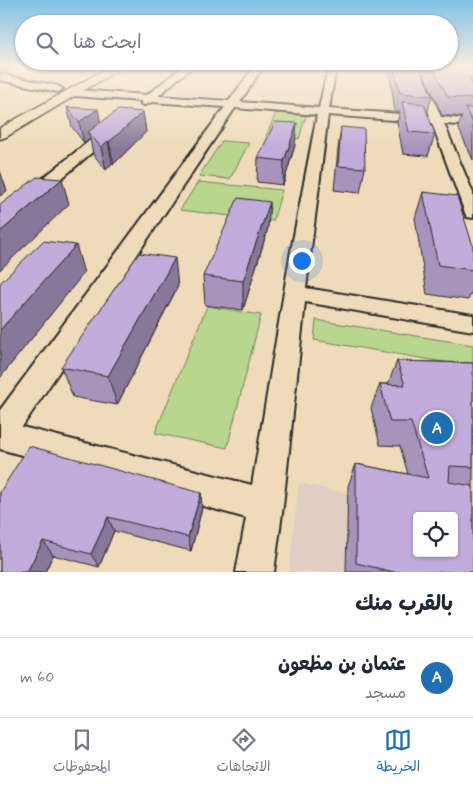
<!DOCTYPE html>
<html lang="ar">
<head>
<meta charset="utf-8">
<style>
	:root { --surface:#fff; --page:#f2f2f3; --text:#1f2937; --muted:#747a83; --line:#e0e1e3; --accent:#1f6fb2 }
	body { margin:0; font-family:Mynerve,"Playpen Sans Arabic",sans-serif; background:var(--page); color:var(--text); direction:rtl }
	.controls { position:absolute; right:15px; bottom:15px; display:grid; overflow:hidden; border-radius:5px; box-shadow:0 1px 4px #0004 }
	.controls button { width:45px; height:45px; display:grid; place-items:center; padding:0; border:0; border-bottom:1px solid var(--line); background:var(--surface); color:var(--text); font:25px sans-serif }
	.you { position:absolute; left:301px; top:260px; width:18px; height:18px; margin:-12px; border:4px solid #fff; border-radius:50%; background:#1a73e8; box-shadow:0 0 0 8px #1a73e833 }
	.badge { display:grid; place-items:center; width:32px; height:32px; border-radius:50%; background:var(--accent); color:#fff; font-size:16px; font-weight:700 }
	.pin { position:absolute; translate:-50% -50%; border:2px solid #fff; box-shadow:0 1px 5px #0006 }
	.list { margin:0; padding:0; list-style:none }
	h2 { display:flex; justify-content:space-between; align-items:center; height:65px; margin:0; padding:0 20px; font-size:21px }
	h2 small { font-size:16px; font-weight:400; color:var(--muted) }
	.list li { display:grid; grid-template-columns:32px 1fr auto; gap:15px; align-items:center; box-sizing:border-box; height:80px; padding:0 20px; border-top:1px solid var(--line) }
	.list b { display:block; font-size:19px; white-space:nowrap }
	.list p { margin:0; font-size:16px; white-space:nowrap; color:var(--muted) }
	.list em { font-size:16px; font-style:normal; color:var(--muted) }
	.icon { flex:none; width:28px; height:28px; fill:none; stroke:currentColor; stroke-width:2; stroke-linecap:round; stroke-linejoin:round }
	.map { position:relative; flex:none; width:473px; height:572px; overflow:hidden; direction:ltr }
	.search { position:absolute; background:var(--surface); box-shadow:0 1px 4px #0004; left:15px; right:15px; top:15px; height:55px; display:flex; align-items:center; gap:12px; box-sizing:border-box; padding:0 18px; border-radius:28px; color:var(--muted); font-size:19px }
	.sheet { height:145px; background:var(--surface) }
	nav { display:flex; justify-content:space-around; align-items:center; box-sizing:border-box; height:70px; border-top:1px solid var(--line); background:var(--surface); font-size:14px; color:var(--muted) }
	nav a { display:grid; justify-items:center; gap:2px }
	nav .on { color:var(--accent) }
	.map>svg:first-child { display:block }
	.built { fill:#e1cdc3; fill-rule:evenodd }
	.green { fill:#b8d68e; stroke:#72805c }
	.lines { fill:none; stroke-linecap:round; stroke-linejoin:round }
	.minor-casing { stroke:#2b2b2b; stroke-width:4 }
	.tertiary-casing { stroke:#2b2b2b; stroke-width:3 }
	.minor { fill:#efdbb9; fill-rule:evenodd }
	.tertiary { fill:#efdbb9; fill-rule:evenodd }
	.wall { fill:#a694bc; stroke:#2b2b2b }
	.shaded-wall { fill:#877899; stroke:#2b2b2b }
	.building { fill:#c1acdb; stroke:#2b2b2b; fill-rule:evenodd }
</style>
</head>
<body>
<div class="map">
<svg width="473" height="572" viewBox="0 0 473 572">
	<rect width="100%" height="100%" fill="#efdbb9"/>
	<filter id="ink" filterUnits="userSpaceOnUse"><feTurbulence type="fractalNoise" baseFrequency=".02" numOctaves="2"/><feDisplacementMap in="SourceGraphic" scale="10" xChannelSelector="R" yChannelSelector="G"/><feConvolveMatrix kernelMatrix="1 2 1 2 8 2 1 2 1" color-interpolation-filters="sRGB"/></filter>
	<g filter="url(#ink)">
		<path class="built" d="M299,483L473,520V572H289ZM417,516H454V553H417Z"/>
		<path class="green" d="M276,113L306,115L299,139L266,136Z
			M222,141L249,143L230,179L199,176Z
			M198,182L282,190L273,221L180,210Z
			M207,306L261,315L227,448L155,433Z
			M316,320L473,345V367L314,340Z"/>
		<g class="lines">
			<defs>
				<path id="minor" d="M182,67H192L158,96L229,101L254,67H263L240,102L319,108L328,67H336L329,109L430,116L412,67H420L441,117L473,120V126L444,124L473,193V218L467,217L465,213L432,123L328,115L306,288L473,315V331L305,302L283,506L274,572H236L246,518L0,449V410L225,107L152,102L145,105L141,104V101L75,96L70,93L75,90L147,95ZM235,108L317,115L290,256L252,485L22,427Z
					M0,74L58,86L63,89L58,92L0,80Z
					M113,124L119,128L117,131L6,226L0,227V213L109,125Z"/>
				<path id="tertiary" d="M109,67H123L6,137L0,139V128Z"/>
			</defs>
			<use href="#minor" class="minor-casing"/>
			<use href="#tertiary" class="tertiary-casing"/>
			<use href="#minor" class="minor"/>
			<use href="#tertiary" class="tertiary"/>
		</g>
		<path class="wall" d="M0,68H14L7,72H0Z
			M29,68H76L73,70Z
			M389,68H420L432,96L427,114L435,134L428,156L403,154L397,122L400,112H395Z
			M421,68H473V160L458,127L462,117L442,115Z
			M67,107L100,123L143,112L146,132L114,164L112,163L106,170L93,154L90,139L84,143L72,127Z
			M341,127L365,168L360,193L334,190L338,149Z
			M295,145L283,185L257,182L258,158Z
			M423,192L473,246V289L468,300L427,294L415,218Z
			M268,228L243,310L205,305L203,276Z
			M178,286L117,405L73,397L61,367Z
			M397,361L473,363V572H346L348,486L356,464L408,474L400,446L380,445L371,408L380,384H388Z
			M0,492L201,493L202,508L191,551L114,531L99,567L53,555L45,572H0Z"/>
		<path class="shaded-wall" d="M6,68H14L7,72Z
			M98,109L102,129L88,132L90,139L84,143L79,122Z
			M143,112L146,132L114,164L109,142Z
			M297,123L295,145L283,185L284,161Z
			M108,141L112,163L106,170L101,147Z
			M0,171L7,191L0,196Z
			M62,179L69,204L0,270V232Z
			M270,202L268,228L243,310V281Z
			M76,245L84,273L0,378V330Z
			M175,258L178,286L117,405L108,376Z
			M201,493L202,508L191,551L188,537Z
			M108,517L114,531L99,567L91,554Z
			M43,541L53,555L45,572H27Z"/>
		<path class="building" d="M394,68H420L432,96L400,93Z
			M433,68H473V77H468L473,86V99L448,97Z
			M402,102L424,104L435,134L409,132Z
			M67,107L98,109L79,122Z
			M465,108H473V123Z
			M118,110L143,112L109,142L108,141L101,147L88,132Z
			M275,122L297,123L284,161L258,158Z
			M341,127L364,129L365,168L338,166Z
			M37,177L62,179L0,232V205Z
			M423,192L457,196L473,246V270L438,265Z
			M238,198L270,202L243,281L203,276Z
			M43,241L76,245L0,330V283Z
			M139,253L175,258L108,376L61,367Z
			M397,361L473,363V467L450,466L449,482L473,486V572H394L356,563V464L428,478L411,422H390L380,384L405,385ZM417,516H454V553H417Z
			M29,446L201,493L188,537L108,517L91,554L43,541L27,572H0V492Z"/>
	</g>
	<linearGradient id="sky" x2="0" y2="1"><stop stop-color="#81c1e8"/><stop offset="0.45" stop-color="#f8efe0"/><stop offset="1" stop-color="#f8efe0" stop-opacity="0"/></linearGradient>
	<rect width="473" height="148" fill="url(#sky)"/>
</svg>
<div class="controls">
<button><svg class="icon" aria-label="locate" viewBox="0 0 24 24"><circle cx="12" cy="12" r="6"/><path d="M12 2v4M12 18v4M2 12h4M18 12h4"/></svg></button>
</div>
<div class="you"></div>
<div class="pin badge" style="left:437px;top:428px">A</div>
<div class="search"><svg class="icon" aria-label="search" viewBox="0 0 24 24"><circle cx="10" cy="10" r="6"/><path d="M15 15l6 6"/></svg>ابحث هنا</div>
</div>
<section class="sheet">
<h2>بالقرب منك<small></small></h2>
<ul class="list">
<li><span class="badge">A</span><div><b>عثمان بن مظعون</b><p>مسجد</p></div><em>60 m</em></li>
</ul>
</section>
<nav>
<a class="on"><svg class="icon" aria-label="map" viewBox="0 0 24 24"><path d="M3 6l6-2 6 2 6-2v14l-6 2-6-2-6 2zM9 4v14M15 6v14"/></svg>الخريطة</a>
<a><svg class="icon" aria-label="directions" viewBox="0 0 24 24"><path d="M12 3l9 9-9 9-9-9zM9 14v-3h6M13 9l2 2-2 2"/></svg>الاتجاهات</a>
<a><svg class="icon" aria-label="saved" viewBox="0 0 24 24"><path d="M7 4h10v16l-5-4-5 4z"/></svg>المحفوظات</a>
</nav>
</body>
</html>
